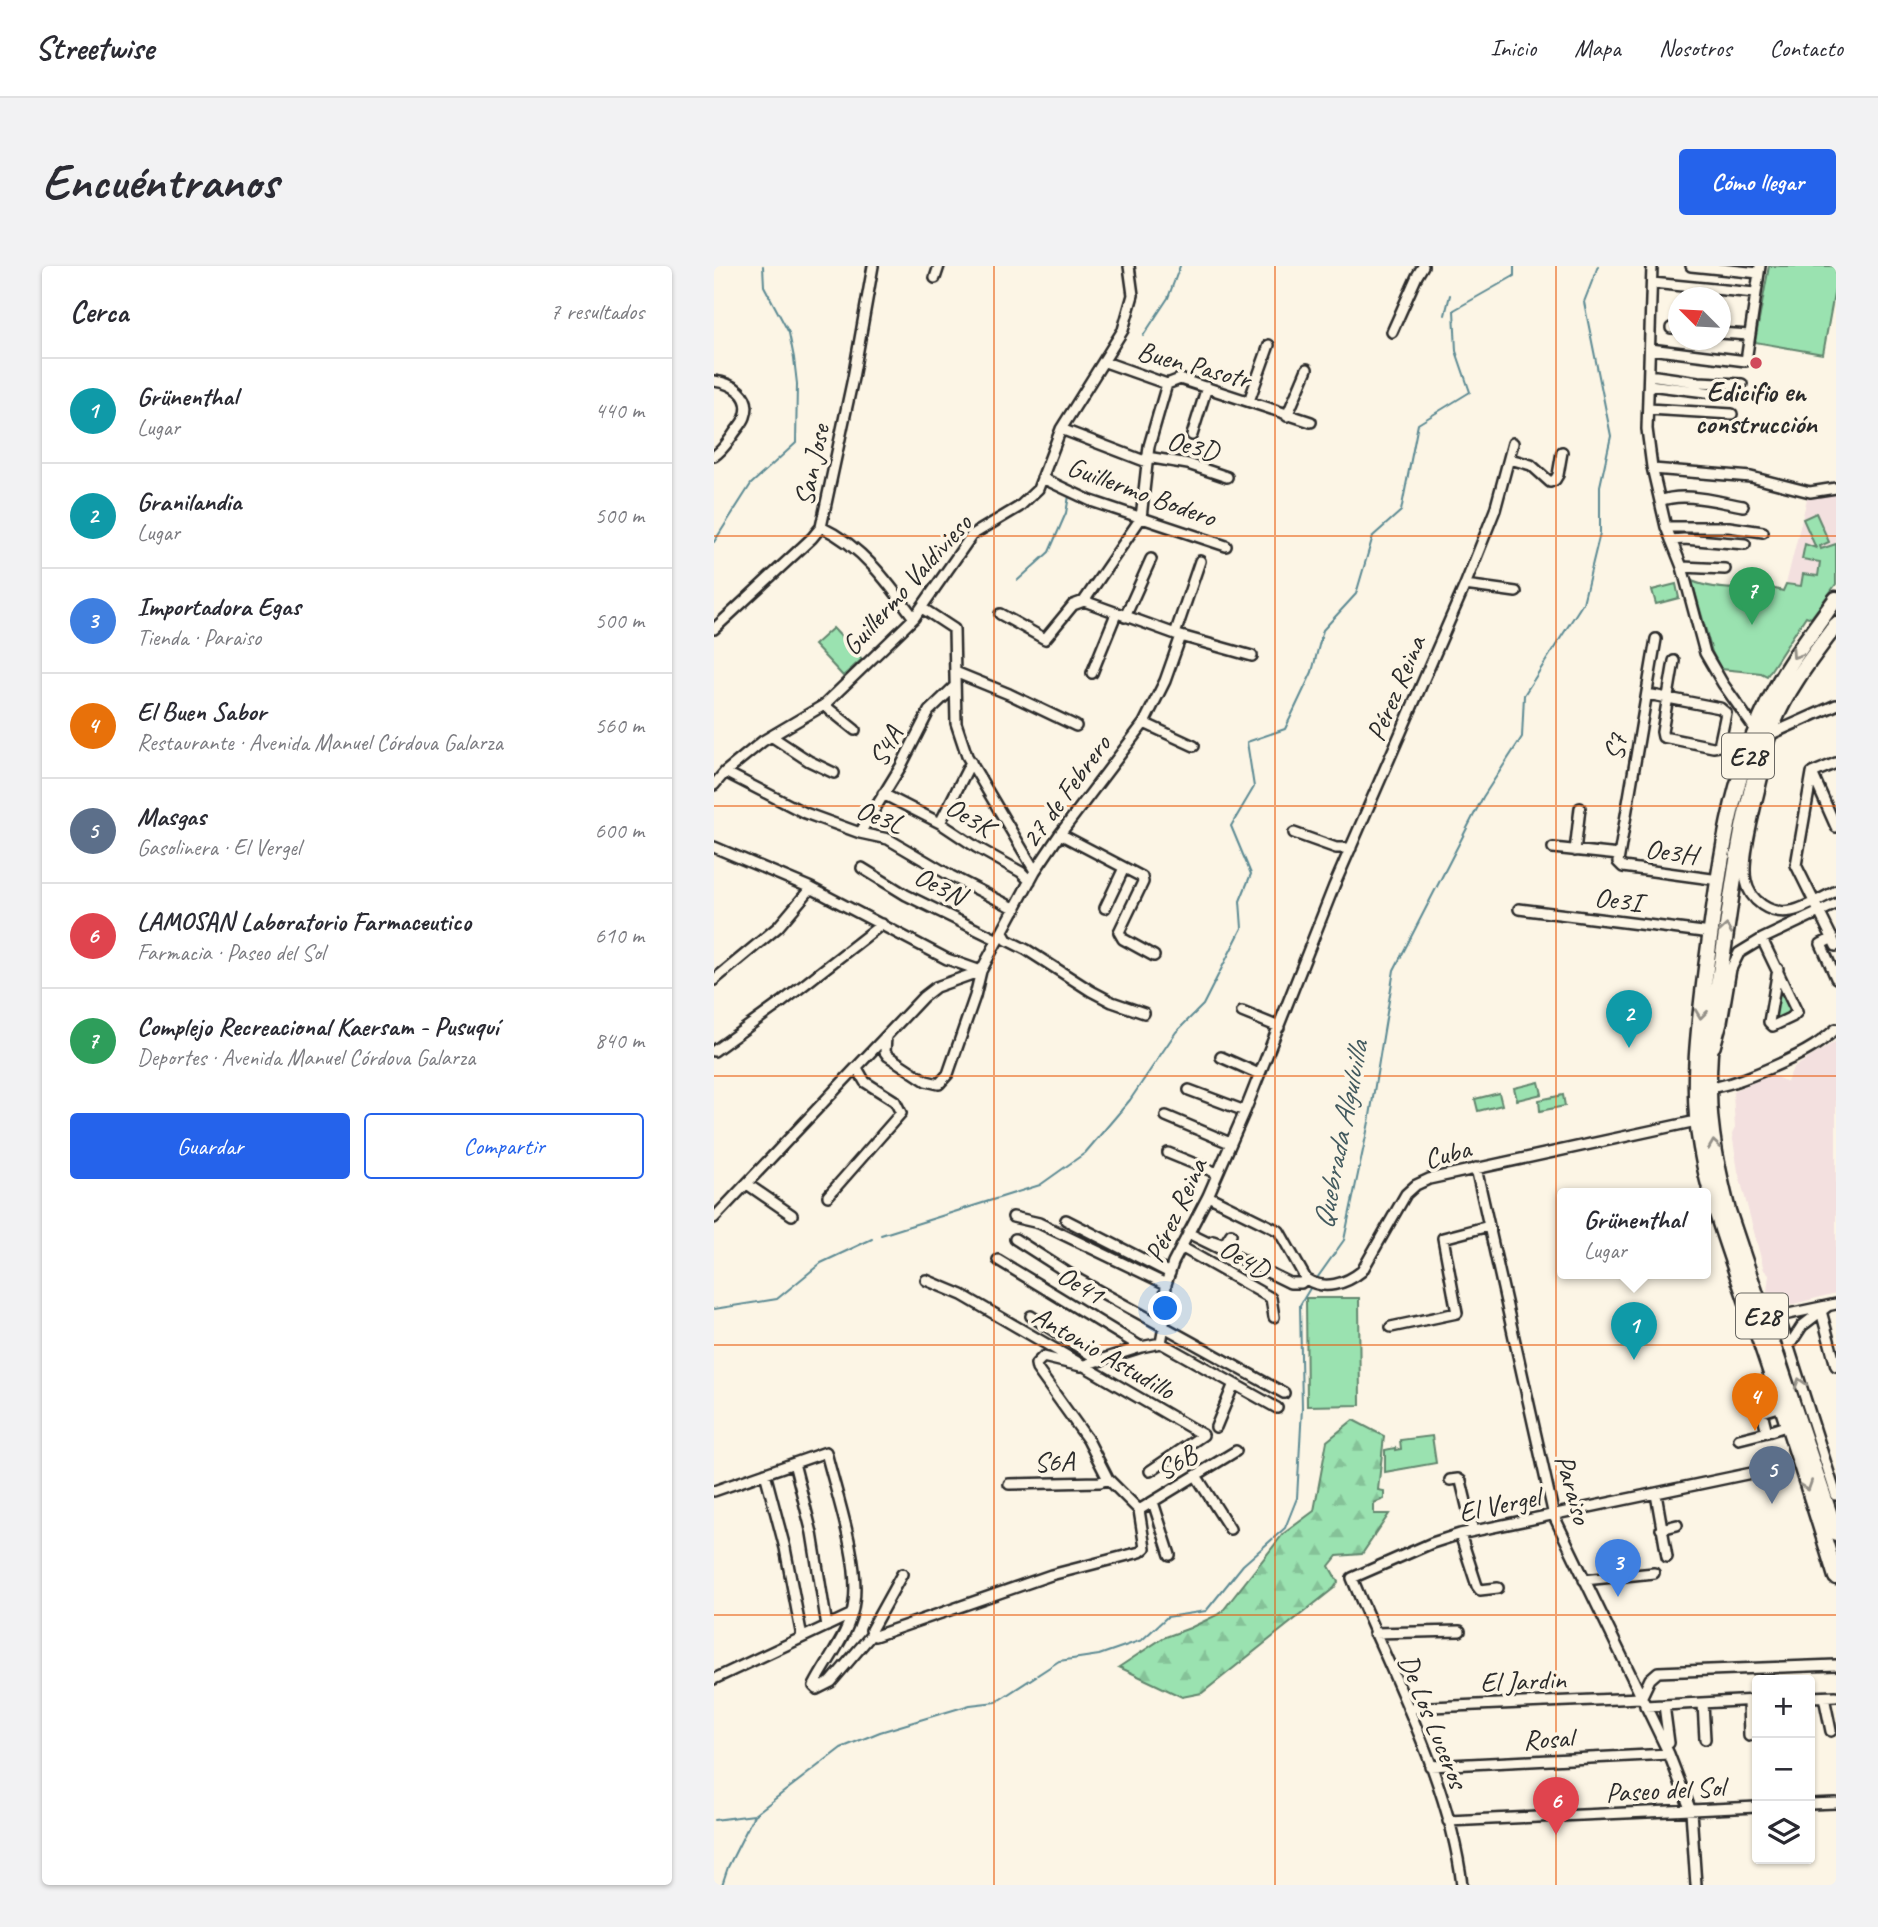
<!DOCTYPE html>
<html lang="es">
<head>
<meta charset="utf-8">
<style>
	:root { --surface:#fff; --page:#f2f2f3; --text:#2b2b33; --muted:#7c7c81; --line:#e1e1e2; --accent:#2563eb }
	body { margin:0; font-family:Caveat,sans-serif; background:var(--page); color:var(--text) }
	.controls { position:absolute; right:21px; bottom:21px; display:grid; overflow:hidden; border-radius:7px; box-shadow:0 2px 5px #0004 }
	.controls button { width:63px; height:63px; display:grid; place-items:center; padding:0; border:0; border-bottom:2px solid var(--line); background:var(--surface); color:var(--text); font:35px sans-serif }
	.compass { position:absolute; left:954px; top:21px; width:63px; height:63px; border-radius:50%; background:var(--surface); box-shadow:0 2px 5px #0004; rotate:294deg }
	.you { position:absolute; left:452px; top:1043px; width:24px; height:24px; margin:-18px; border:5px solid #fff; border-radius:50%; background:#1a73e8; box-shadow:0 0 0 10px #1a73e833 }
	.badge { display:grid; place-items:center; width:46px; height:46px; border-radius:50%; background:var(--accent); color:#fff; font-size:23px; font-weight:700 }
	.pin { position:absolute; translate:-50% -58px; filter:drop-shadow(0 2px 4px #0008) }
	.pin::after { content:''; position:absolute; top:37px; width:24px; height:21px; background:inherit; clip-path:polygon(0 0,100% 0,50% 100%) }
	.popup { position:absolute; left:843px; top:922px; width:154px; height:91px; box-sizing:border-box; display:grid; place-content:center; border-radius:7px; background:var(--surface); filter:drop-shadow(0 2px 5px #0005); font-size:23px; white-space:nowrap; color:var(--muted) }
	.popup b { font-size:26px; color:var(--text) }
	.popup::after { content:''; position:absolute; left:50%; top:100%; margin-left:-14px; border:14px solid transparent; border-top-color:var(--surface) }
	.list { margin:0; padding:0; list-style:none }
	h2 { display:flex; justify-content:space-between; align-items:center; height:91px; margin:0; padding:0 28px; font-size:30px }
	h2 small { font-size:23px; font-weight:400; color:var(--muted) }
	.list li { display:grid; grid-template-columns:46px 1fr auto; gap:21px; align-items:center; box-sizing:border-box; height:105px; padding:0 28px; border-top:2px solid var(--line) }
	.list b { display:block; font-size:26px; white-space:nowrap }
	.list p { margin:0; font-size:23px; white-space:nowrap; color:var(--muted) }
	.list em { font-size:23px; font-style:normal; color:var(--muted) }
	.actions { display:flex; gap:14px; padding:21px 28px }
	.actions a { flex:1; padding:16px 0; border:2px solid var(--accent); border-radius:7px; text-align:center; font-size:24px; color:var(--accent) }
	.actions .main { background:var(--accent); color:#fff }
	.icon { flex:none; width:38px; height:38px; fill:none; stroke:currentColor; stroke-width:2; stroke-linecap:round; stroke-linejoin:round }
	.map { position:relative; flex:none; width:1122px; height:1619px; overflow:hidden; border-radius:7px }
	header { display:flex; align-items:center; gap:42px; box-sizing:border-box; height:98px; padding:0 35px; background:var(--surface); border-bottom:2px solid var(--line) }
	header strong { font-size:33px }
	nav { display:flex; gap:38px; margin-inline-start:auto; font-size:24px }
	.intro { display:flex; align-items:center; justify-content:space-between; box-sizing:border-box; height:168px; padding:0 42px }
	h1 { margin:0; font-size:49px }
	.button { padding:18px 32px; border-radius:7px; background:var(--accent); color:#fff; font-size:24px; font-weight:700 }
	main { display:flex; gap:42px; padding:0 42px }
	aside { flex:1; background:var(--surface); border-radius:7px; box-shadow:0 2px 5px #0004 }
	.map>svg:first-child { display:block }
	.built { fill:#f3e0df }
	.green { fill:#9ae2b0; stroke:#62866e; stroke-width:2 }
	.forest { fill:url(#forest-firs); stroke:#62866e; stroke-width:2 }
	.lines { fill:none; stroke-linecap:round; stroke-linejoin:round }
	.stream { stroke:#5c8a93; stroke-width:2 }
	.minor-casing { stroke:#2b2b2b; stroke-width:14 }
	.primary-casing { stroke:#2b2b2b; stroke-width:19 }
	.minor { stroke:#fcf5e5; stroke-width:9 }
	.primary { stroke:#fcf5e5; stroke-width:14 }
	.oneway { stroke:#949088 }
	.grid { fill:none; stroke:#e8590c; stroke-width:2; stroke-opacity:0.55 }
	.poi-dot { fill:#d1495b; stroke:#fcf5e5; stroke-width:2.5 }
	.labels { text-anchor:middle; stroke-width:7; stroke-linejoin:round; paint-order:stroke }
	.shield { fill:#fcf5e5; stroke:#6a6863; stroke-width:2 }
	.shield-label { font-size:26px; font-weight:bold; fill:#2b2b2b }
	.street-label { font-size:28px; fill:#2b2b2b; stroke:#fcf5e5 }
	.poi-label { font-size:28px; font-weight:bold; fill:#2b2b2b; stroke:#fcf5e5 }
	.water-label { font-size:30px; font-style:italic; fill:#435a5f; stroke:#fcf5e5 }
</style>
</head>
<body>
<header>
<strong>Streetwise</strong>
<nav><a>Inicio</a><a>Mapa</a><a>Nosotros</a><a>Contacto</a></nav>
</header>
<div class="intro"><h1>Encuéntranos</h1><a class="button">Cómo llegar</a></div>
<main>
<aside>
<h2>Cerca<small>7 resultados</small></h2>
<ul class="list">
<li><span class="badge" style="background:#0f9aa8">1</span><div><b>Grünenthal</b><p>Lugar</p></div><em>440 m</em></li>
<li><span class="badge" style="background:#0f9aa8">2</span><div><b>Granilandia</b><p>Lugar</p></div><em>500 m</em></li>
<li><span class="badge" style="background:#3f7fe0">3</span><div><b>Importadora Egas</b><p>Tienda · Paraiso</p></div><em>500 m</em></li>
<li><span class="badge" style="background:#e8710a">4</span><div><b>El Buen Sabor</b><p>Restaurante · Avenida Manuel Córdova Galarza</p></div><em>560 m</em></li>
<li><span class="badge" style="background:#5c6f8a">5</span><div><b>Masgas</b><p>Gasolinera · El Vergel</p></div><em>600 m</em></li>
<li><span class="badge" style="background:#e0444e">6</span><div><b>LAMOSAN Laboratorio Farmaceutico</b><p>Farmacia · Paseo del Sol</p></div><em>610 m</em></li>
<li><span class="badge" style="background:#2e9e5b">7</span><div><b>Complejo Recreacional Kaersam - Pusuquí</b><p>Deportes · Avenida Manuel Córdova Galarza</p></div><em>840 m</em></li>
</ul>
<div class="actions"><a class="main">Guardar</a><a>Compartir</a></div>
</aside>
<div class="map">
<svg width="1122" height="1619" viewBox="0 0 1122 1619">
	<defs>
		<pattern id="forest-firs" width="22" height="20" patternUnits="userSpaceOnUse" patternTransform="scale(1.75)"><rect width="22" height="20" fill="#9ae2b0"/><path d="M5 1l3.5 6h-7zM16 11l3.5 6h-7z" fill="#85c298"/></pattern>
	</defs>
	<rect width="100%" height="100%" fill="#fcf5e5"/>
	<filter id="ink" filterUnits="userSpaceOnUse"><feTurbulence type="fractalNoise" baseFrequency=".0143" numOctaves="2"/><feDisplacementMap in="SourceGraphic" scale="14" xChannelSelector="R" yChannelSelector="G"/><feConvolveMatrix kernelMatrix="1 2 1 2 8 2 1 2 1" color-interpolation-filters="sRGB"/></filter>
	<g filter="url(#ink)">
		<path class="built" d="M1114,225H1122V318L1118,323L1072,318L1094,229H1104Z
			M1122,775V1027L1057,1044L1052,1034L1055,1009L1050,1004L1024,905L1018,868L1021,862L1019,827L1021,824L1058,809L1073,816L1079,802Z"/>
		<path class="green" d="M1055,0H1122V17L1109,88L1041,76Z
			M1102,247L1115,276L1106,280L1107,283L1122,278V318L1097,352L1092,350L1053,410L1047,407L1007,403L998,386L978,315C994,322 1012,323 1029,323C1044,323 1055,320 1069,325L1072,318L1087,320L1089,308L1104,310L1106,296L1088,293L1091,278L1102,282L1089,253Z
			M962,318L965,332L942,338L938,324Z
			M119,362L148,393L129,410L100,379Z
			M1065,715L1078,742V747L1060,756L1059,755Z
			M825,816L828,828L803,834L800,822Z
			M785,827L788,839L764,845L761,833Z
			M849,829L851,840L826,845L825,834Z
			M592,1032H645L646,1139L593,1140Z
			M718,1170L722,1197L671,1206V1184L681,1182V1184L687,1183L686,1174Z"/>
		<path class="forest" d="M639,1154L670,1170L664,1224L670,1225V1233L660,1237V1248H675L648,1288L623,1290L615,1300L624,1316L620,1322L488,1427L468,1431L405,1401L449,1372L476,1362L507,1347L569,1268L600,1245L613,1175Z"/>
		<g class="lines">
			<path class="stream" d="M731,49L736,29
				M429,70L454,32L466,0
				M0,276L37,218L82,177L83,118L80,92L75,67L50,20L49,0
				M304,314L335,286L352,247L355,230
				M167,969L326,919L371,887L416,834L462,766L489,739L528,662L526,635L537,608L517,560L540,521L533,476L571,463L598,406L609,364L642,328L659,270L687,245L704,158L756,126L742,85L740,44L800,10V0
				M601,1015L630,974L655,856L680,704L769,531L808,471L810,429L869,337L886,267V220L897,170L870,36L884,0
				M0,1043L63,1033L107,997L158,973
				M0,1554L40,1549
				M8,1619L14,1601L40,1549L127,1482L166,1466L256,1439L282,1436L345,1395L385,1389L428,1374L453,1351L492,1345L529,1299L571,1262L583,1232L588,1142L586,1039L598,1019"/>
			<defs>
				<path id="minor" d="M938,0L933,163L938,201L952,261L968,301L991,387L1009,418L1043,466
					M977,0L1045,7
					M221,12L225,0
					M938,17L1041,27
					M957,62H964
					M678,66L703,10L709,0
					M1006,67L1035,69
					M936,83L1032,95L1046,0
					M391,96L453,118L466,113L597,156
					M935,109L984,116L1028,118
					M0,115C18,117 39,129 31,151C29,157 22,164 19,169C13,177 8,185 0,190
					M935,119L1024,130
					M535,135L555,79
					M934,143L1018,148
					M573,150L593,103
					M347,163L433,196
					M478,169L493,121
					M433,191L474,198L513,211
					M796,193L817,199L836,216L841,214L844,209L848,186
					M939,203L1037,211L1096,226L1122,222
					M328,212L377,235L512,280
					M946,235C970,225 1004,236 1029,240
					M107,261C148,280 174,316 200,352
					M952,261H1015L1049,266
					M957,274L970,273L1031,278
					M968,301L1011,303
					M751,319L802,326
					M370,335L427,252L435,180L453,118
					M370,335L467,370L538,390
					M208,342L240,363L242,457L253,490L321,605
					M286,348L331,373L359,339L370,335
					M411,351L437,293
					M0,363L98,272L107,261L139,112L159,0
					M461,368L486,295
					M942,373L904,596L909,601L1005,614
					M241,406L295,428L362,460
					M378,407L402,348
					M933,428L1006,442L1012,447L1005,480L999,481L949,471L948,466L960,395
					M110,439L141,464
					M430,457L480,480
					M1055,469L1122,439
					M57,470L95,495L120,507
					M1053,491C1048,519 1026,590 1032,615C1036,635 1056,649 1077,645C1092,642 1108,632 1122,625
					M11,506L91,547L146,567L174,573L237,610L302,643
					M1098,507L1082,599L1122,680
					M1098,507L1122,497
					M1099,509L1122,561
					M0,519L11,506L49,475L110,439L200,352L258,269L305,241L324,223L347,163L409,64L419,29L415,0
					M169,528L226,557L262,581L307,606L316,615
					M226,557L257,496
					M146,567L187,500L215,445L241,420
					M580,567L622,582H637
					M346,568L428,611L429,616L405,666L409,673L440,690
					M0,581L97,622L233,693L267,705L321,605L346,568L430,457L451,415L467,370
					M839,582L905,589
					M861,585L866,542
					M148,602L192,629L284,674
					M391,642L410,602
					M805,643L997,667
					M289,667L293,674L313,684L377,725L398,736L430,747
					M1119,672L1107,678L1122,712
					M1048,673L1083,746L1078,751L1059,760L1055,756L1064,703
					M0,714L64,661L97,622
					M528,746L565,761
					M172,771L171,786L174,790L212,815L225,818L234,808L261,730L267,705
					M1001,781L1008,756L1017,703L1025,687L1048,673L1122,638
					M0,785L68,736L168,658
					M507,791L545,808
					M992,821C1010,825 1083,791 1100,780C1108,775 1115,769 1122,763
					M475,824L531,845
					M452,850L516,877
					M454,887L503,907
					M762,902L840,1250L955,1488L977,1545L982,1619
					M33,918L78,949
					M114,930L187,847L181,835L151,816L143,802
					M494,930L565,965L592,1013C610,1025 632,1018 648,1005L692,928L702,919L715,913L987,854
					M299,951L325,957L452,1018
					M0,952L209,731L222,721L267,705
					M352,954L456,1007
					M474,967L576,1017H587L592,1013
					M301,973L365,1014L570,1127
					M499,975L510,979L517,968
					M467,981L557,1032L560,1051
					M284,994L427,1081
					M212,1014L248,1029L489,1169L436,1205
					M1107,1045L1122,1100
					M317,1050L386,1095
					M1065,1050L1122,1038
					M1050,1055L1065,1050L1122,1229
					M677,1061L743,1047L729,972L775,960
					M447,1077L563,1142
					M1075,1080L1088,1060L1114,1040
					M1068,1140L1048,1146L1053,1166L1075,1159
					M502,1161L519,1120
					M1025,1173L1053,1166
					M80,1197L98,1267L113,1360
					M51,1207L71,1282L88,1371
					M483,1211L516,1263
					M736,1214L744,1213L747,1215L759,1265
					M295,1218L386,1216L394,1213
					M0,1225L112,1186C122,1227 146,1295 140,1336C137,1366 113,1394 100,1420L103,1423L117,1416L158,1368
					M942,1228L953,1291
					M439,1236L456,1289
					M425,1244L522,1185
					M947,1263L963,1259
					M746,1268L763,1320L766,1324L784,1322
					M188,1308L157,1364L158,1368L161,1370L337,1309L426,1286L431,1282L425,1244L394,1213L374,1174L323,1103L322,1098L329,1091L367,1100L427,1081L447,1077L450,1060L452,1018L459,997L494,930L531,845L620,620L751,319L781,244L799,177
					M870,1314L940,1307
					M660,1367L746,1365
					M0,1413L136,1349
					M1096,1431L1122,1430
					M1110,1431L1117,1465
					M1034,1435L1035,1470
					M989,1437L991,1473
					M950,1439L955,1477
					M931,1440L1043,1434
					M694,1442L927,1432L936,1413L944,1406L1122,1399
					M716,1500L955,1488
					M1096,1538L1122,1537
					M734,1555L1043,1541
					M748,1619C736,1516 677,1408 638,1312L718,1277L746,1268L1071,1200"/>
				<path id="primary" d="M1122,333C1098,366 1073,398 1055,435C1014,517 1004,612 992,702C985,761 976,822 987,882C997,940 1020,997 1039,1054C1068,1139 1096,1225 1122,1311
					M1122,359C1099,390 1074,421 1059,458C1030,529 1021,605 1010,681C1003,727 994,777 995,824C995,865 1004,905 1014,945L1122,1267"/>
			</defs>
			<use href="#minor" class="minor-casing"/>
			<use href="#primary" class="primary-casing"/>
			<use href="#minor" class="minor"/>
			<use href="#primary" class="primary"/>
		</g>
		<defs><path id="oneway-chevron" d="M-2-3.5L2.5 0L-2 3.5" fill="none" stroke-width="1.6" stroke-linecap="round" stroke-linejoin="round" transform="scale(1.75)"/></defs>
		<g class="oneway">
			<use href="#oneway-chevron" transform="translate(1082 388) rotate(124)"/>
			<use href="#oneway-chevron" transform="translate(1012 663) rotate(-82)"/>
			<use href="#oneway-chevron" transform="translate(987 748) rotate(97)"/>
			<use href="#oneway-chevron" transform="translate(1000 879) rotate(-98)"/>
			<use href="#oneway-chevron" transform="translate(1086 1117) rotate(-107)"/>
			<use href="#oneway-chevron" transform="translate(1093 1220) rotate(71)"/>
		</g>
	</g>
	<path class="grid" d="M280,0V1619M561,0V1619M842,0V1619M0,270H1122M0,540H1122M0,810H1122M0,1079H1122M0,1349H1122"/>
	<circle class="poi-dot" cx="1042" cy="97" r="7"/>
	<g class="labels">
		<g class="shield">
			<rect x="1008" y="467.5" width="52" height="45" rx="5"/>
			<rect x="1022" y="1027.5" width="52" height="45" rx="5"/>
		</g>
		<g class="shield-label">
			<text x="1034" y="499">E28</text>
			<text x="1048" y="1059">E28</text>
		</g>
		<g class="street-label">
			<text transform="translate(480 98) rotate(15)" y="10">Buen Pasotr</text>
			<text transform="translate(479 179) rotate(14)" y="10">Oe3D</text>
			<text transform="translate(97 199) rotate(-78)" y="10">San Jose</text>
			<text transform="translate(428 225) rotate(20)" y="10">Guillermo Bodero</text>
			<text transform="translate(192 318) rotate(-48)" y="10">Guillermo Valdivieso</text>
			<text transform="translate(681 422) rotate(-67)" y="10">Pérez Reina</text>
			<text transform="translate(171 480) rotate(-61)" y="10">S4A</text>
			<text transform="translate(901 481) rotate(-80)" y="10">S7</text>
			<text transform="translate(351 525) rotate(-54)" y="10">27 de Febrero</text>
			<text transform="translate(166 550) rotate(21)" y="10">Oe3L</text>
			<text transform="translate(256 550) rotate(31)" y="10">Oe3K</text>
			<text transform="translate(957 585) rotate(8)" y="10">Oe3H</text>
			<text transform="translate(226 619) rotate(27)" y="10">Oe3N</text>
			<text transform="translate(904 633) rotate(7)" y="10">Oe3I</text>
			<text transform="translate(733 887) rotate(-15)" y="10">Cuba</text>
			<text transform="translate(461 944) rotate(-65)" y="10">Pérez Reina</text>
			<text transform="translate(531 992) rotate(30)" y="10">Oe4D</text>
			<text transform="translate(367 1018) rotate(31)" y="10">Oe41</text>
			<text transform="translate(390 1086) rotate(30)" y="10">Antonio Astudillo</text>
			<text transform="translate(340 1195) rotate(-2)" y="10">S6A</text>
			<text transform="translate(462 1196) rotate(-31)" y="10">S6B</text>
			<text transform="translate(860 1223) rotate(74)" y="10">Paraiso</text>
			<text transform="translate(785 1238) rotate(-12)" y="10">El Vergel</text>
			<text transform="translate(809 1414) rotate(-2)" y="10">El Jardin</text>
			<text transform="translate(720 1455) rotate(68)" y="10">De Los Luceros</text>
			<text transform="translate(834 1472) rotate(-3)" y="10">Rosal</text>
			<text transform="translate(951 1523) rotate(-3)" y="10">Paseo del Sol</text>
		</g>
		<g class="poi-label">
			<text x="1042" y="135">Edicifio en<tspan x="1042" dy="32">construcción</tspan></text>
		</g>
		<g class="water-label">
			<text transform="translate(626 869) rotate(-79)" y="10">Quebrada Alguluilla</text>
		</g>
	</g>
</svg>
<div class="controls">
<button>+</button>
<button>−</button>
<button><svg class="icon" aria-label="layers" viewBox="0 0 24 24"><path d="M12 4l9 5-9 5-9-5zM3 14l9 5 9-5"/></svg></button>
</div>
<svg class="compass" viewBox="-18 -18 36 36"><path d="M0-13l5 13h-10z" fill="#e53935"/><path d="M0 13l5-13h-10z" fill="#7c7c81"/></svg>
<div class="you"></div>
<div class="pin badge" style="left:920px;top:1094px;background:#0f9aa8">1</div>
<div class="popup"><b>Grünenthal</b>Lugar</div>
<div class="pin badge" style="left:915px;top:782px;background:#0f9aa8">2</div>
<div class="pin badge" style="left:904px;top:1331px;background:#3f7fe0">3</div>
<div class="pin badge" style="left:1041px;top:1165px;background:#e8710a">4</div>
<div class="pin badge" style="left:1058px;top:1238px;background:#5c6f8a">5</div>
<div class="pin badge" style="left:842px;top:1569px;background:#e0444e">6</div>
<div class="pin badge" style="left:1038px;top:359px;background:#2e9e5b">7</div>
</div>
</main>
</body>
</html>
